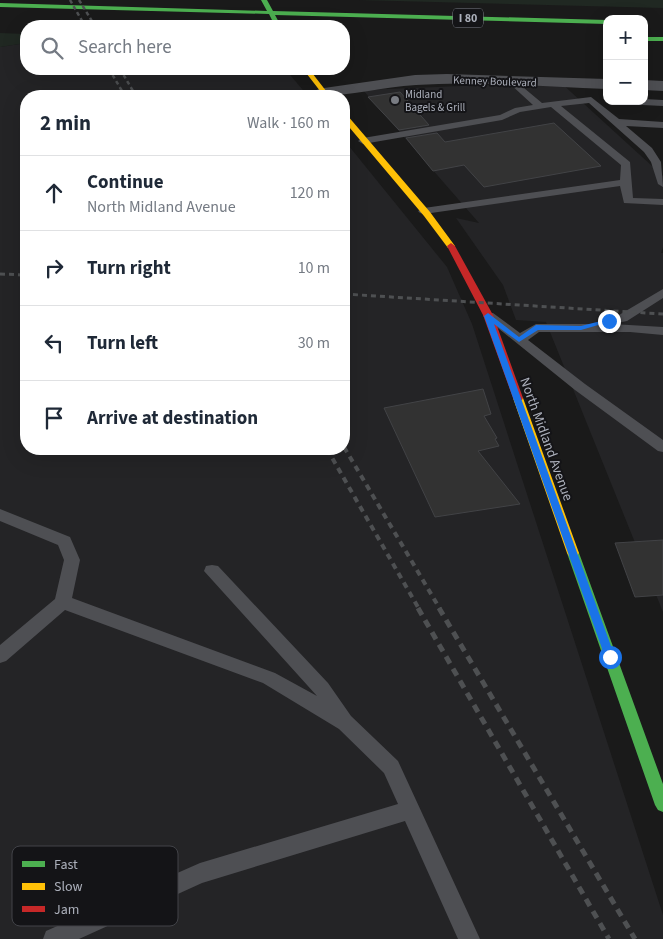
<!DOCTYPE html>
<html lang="en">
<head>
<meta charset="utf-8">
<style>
	:root { --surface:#fff; --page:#f6f6f7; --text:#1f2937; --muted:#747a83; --line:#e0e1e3 }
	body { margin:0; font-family:"Source Sans 3",sans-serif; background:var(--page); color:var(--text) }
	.controls { position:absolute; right:15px; top:15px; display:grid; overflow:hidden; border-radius:10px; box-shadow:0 5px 20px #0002 }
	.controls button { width:45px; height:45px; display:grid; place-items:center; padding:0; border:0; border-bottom:1px solid var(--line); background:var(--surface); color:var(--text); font:25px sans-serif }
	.stop { position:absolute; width:15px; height:15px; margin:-11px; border:4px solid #1a73e8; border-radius:50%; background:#fff }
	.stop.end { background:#1a73e8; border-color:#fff; box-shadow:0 1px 5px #0008 }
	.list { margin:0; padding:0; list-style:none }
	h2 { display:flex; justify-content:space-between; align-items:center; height:65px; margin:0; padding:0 20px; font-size:21px }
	h2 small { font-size:16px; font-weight:400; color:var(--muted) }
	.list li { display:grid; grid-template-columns:32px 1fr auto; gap:15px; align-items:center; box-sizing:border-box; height:75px; padding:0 20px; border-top:1px solid var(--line) }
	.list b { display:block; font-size:19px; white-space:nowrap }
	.list p { margin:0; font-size:16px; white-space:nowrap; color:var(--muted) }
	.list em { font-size:16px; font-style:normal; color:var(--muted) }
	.icon { flex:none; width:28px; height:28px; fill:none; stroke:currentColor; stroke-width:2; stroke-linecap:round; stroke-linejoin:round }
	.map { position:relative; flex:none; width:663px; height:939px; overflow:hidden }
	.search { position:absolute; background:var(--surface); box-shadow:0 5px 20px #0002; left:20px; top:20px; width:330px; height:55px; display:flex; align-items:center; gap:12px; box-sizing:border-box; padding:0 18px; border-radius:20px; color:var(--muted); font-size:19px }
	.panel { position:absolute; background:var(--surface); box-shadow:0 5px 20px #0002; left:20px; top:90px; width:330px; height:365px; border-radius:20px }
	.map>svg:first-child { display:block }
	.built { fill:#242426 }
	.green { fill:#202822 }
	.building { fill:#323232; stroke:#424346 }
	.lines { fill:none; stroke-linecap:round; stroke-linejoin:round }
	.lane { fill:#4e4f53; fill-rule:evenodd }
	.street { fill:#4e4f53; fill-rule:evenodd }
	.fast { fill:#4caf50; fill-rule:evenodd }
	.slow { fill:#ffc107; fill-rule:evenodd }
	.jam { fill:#c62828; fill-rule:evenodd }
	.rail-far3 { stroke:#4e5052; stroke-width:2.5; stroke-dasharray:4 3; stroke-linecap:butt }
	.rail-far2 { stroke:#4e5052; stroke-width:3; stroke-dasharray:5 4; stroke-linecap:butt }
	.rail-far1 { stroke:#4e5052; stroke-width:4; stroke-dasharray:6 5; stroke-linecap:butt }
	.rail { stroke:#4e5052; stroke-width:5; stroke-dasharray:8 6; stroke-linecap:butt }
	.route { fill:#1a73e8 }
	.poi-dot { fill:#797c83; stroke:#141417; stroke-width:2 }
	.labels { text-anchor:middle; stroke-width:4; stroke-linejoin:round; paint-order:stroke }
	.far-street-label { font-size:11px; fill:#acb0bb; stroke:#141417 }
	.far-poi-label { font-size:11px; fill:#acb0bb; stroke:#141417; text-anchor:start }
	.shield { fill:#141417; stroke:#7e818a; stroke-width:1 }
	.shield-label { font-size:12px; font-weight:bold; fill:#acb0bb }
	.street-label { font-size:14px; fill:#acb0bb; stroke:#141417 }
	.key { fill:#141417; stroke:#424348; stroke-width:1 }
	.key-label { font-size:14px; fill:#acb0bb }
</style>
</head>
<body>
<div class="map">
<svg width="663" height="939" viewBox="0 0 663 939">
	<rect width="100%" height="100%" fill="#1a1a1a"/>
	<path class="built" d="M26,43V69H285L308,96H26V449H344V140L447,267L472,324L663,915V939H0V47Z
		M560,82L663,176V247L661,253H663V612L546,322L516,320L503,285L456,218L479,223L363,90Z"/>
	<path class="green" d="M358,0H663V8Z
		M0,33L26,34V43L0,47Z"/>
	<path class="building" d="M400,92L429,125L399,130L368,97Z
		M554,123L601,166L484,187L464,165L433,171L406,138L437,133L445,142Z
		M483,389L491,414L484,416L497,438L495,439L499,446L478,451L520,504L435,517L384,408Z
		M663,540V595L635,597L615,543Z"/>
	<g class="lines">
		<path class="lane" d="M512,78L542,103L591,97L619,119L663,122V128L626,126L652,148L661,162L663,187L658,184L651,162L644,152L589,103L561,106L630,162L633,198L663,199V205L624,203L620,186L424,214L420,213L418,211L424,208L620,180L621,165L551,107L520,112L502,120L363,144L358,141L363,138L500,115L515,108L533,105L509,83L507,81Z
			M644,99L663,100V106L622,104L617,101H644Z
			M663,289V298L627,321L612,324L663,327V335L630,332H539L528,340L585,384L663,440V452L658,451L575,390L483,316L485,313H493L520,333L536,324H599L598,322L599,319L619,315Z
			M0,509L70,537L80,560L72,598L275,673L317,696L204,571L206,566L212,565L218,566L328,683L351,716L398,761L480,939H458L405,821L202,883L79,939H43L46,931L200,863L398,804L384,773L339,729L263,683L65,610L6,661L0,663V645L55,599L64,560L58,545L0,521Z"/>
		<path class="street" d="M447,74L607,79V89C545,87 478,81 416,85C383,87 351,96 318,96L315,93L318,89L324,88L415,75Z
			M644,80L663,81V91L644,90Z"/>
		<path class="fast" d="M261,0H267L273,11L607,20V24L275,15L281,26H275L269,14L0,7V3L267,11Z
			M644,37H663V41H644Z
			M573,548L577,550L579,553L663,784V812L658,810L655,805L567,553L569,550Z"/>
		<path class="slow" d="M303,69H309L330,96H324Z
			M344,115H347L430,212L455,246L454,248H448L424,216L344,121Z
			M518,395L523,398L579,553L577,556H569L567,553L513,398Z"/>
		<path class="jam" d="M451,243L455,246L493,315L523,398L522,400H514L513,398L483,315L447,246Z"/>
		<path class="rail-far3" d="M70,0L85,26
			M79,0L95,26
			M109,69L125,96
			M120,69L136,96"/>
		<path class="rail-far2" d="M0,274L26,275
			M344,294L663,314"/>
		<path class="rail-far1" d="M344,447L440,609
			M327,449L419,609"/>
		<path class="rail" d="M418,608L609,939
			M439,608L635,939"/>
	</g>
	<path class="route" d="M488,313L519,337L536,325L581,326L609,319L612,321L581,330H538L519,342L494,324L615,657L613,660H606L605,657L484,316Z"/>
	<circle class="poi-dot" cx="395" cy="100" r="5"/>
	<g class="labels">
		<g class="far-street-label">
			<text transform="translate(495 81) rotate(2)" y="4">Kenney Boulevard</text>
		</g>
		<g class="far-poi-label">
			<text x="405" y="98">Midland<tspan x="405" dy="13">Bagels &amp; Grill</tspan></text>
		</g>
		<rect class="shield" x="453" y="8.5" width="30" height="19" rx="4"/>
		<g class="shield-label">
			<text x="468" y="22">I 80</text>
		</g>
		<g class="street-label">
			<text transform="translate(547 439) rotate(70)" y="5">North Midland Avenue</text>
		</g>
	</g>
	<rect x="12" y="846" width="166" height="80" rx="8" class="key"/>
	<rect x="22" y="861" width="23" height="6" fill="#4caf50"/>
	<rect x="22" y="883" width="23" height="7" fill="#ffc107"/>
	<rect x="22" y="906" width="23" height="6" fill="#c62828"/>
	<g class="key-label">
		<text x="54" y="869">Fast</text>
		<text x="54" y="891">Slow</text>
		<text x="54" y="914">Jam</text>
	</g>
</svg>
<div class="controls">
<button>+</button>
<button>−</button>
</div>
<div class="stop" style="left:610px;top:657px"></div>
<div class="stop end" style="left:609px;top:321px"></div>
<div class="search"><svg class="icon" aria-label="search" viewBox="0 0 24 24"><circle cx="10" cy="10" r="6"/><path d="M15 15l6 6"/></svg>Search here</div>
<section class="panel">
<h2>2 min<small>Walk · 160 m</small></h2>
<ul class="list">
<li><svg class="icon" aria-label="ahead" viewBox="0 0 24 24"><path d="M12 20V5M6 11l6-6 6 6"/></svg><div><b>Continue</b><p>North Midland Avenue</p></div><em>120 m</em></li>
<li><svg class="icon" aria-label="right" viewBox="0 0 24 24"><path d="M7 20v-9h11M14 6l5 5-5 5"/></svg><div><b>Turn right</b></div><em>10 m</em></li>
<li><svg class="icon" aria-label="left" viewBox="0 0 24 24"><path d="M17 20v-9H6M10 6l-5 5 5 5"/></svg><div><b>Turn left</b></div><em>30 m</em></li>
<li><svg class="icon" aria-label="arrive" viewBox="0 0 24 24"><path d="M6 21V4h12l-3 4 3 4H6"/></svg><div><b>Arrive at destination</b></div></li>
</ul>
</section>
</div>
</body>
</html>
